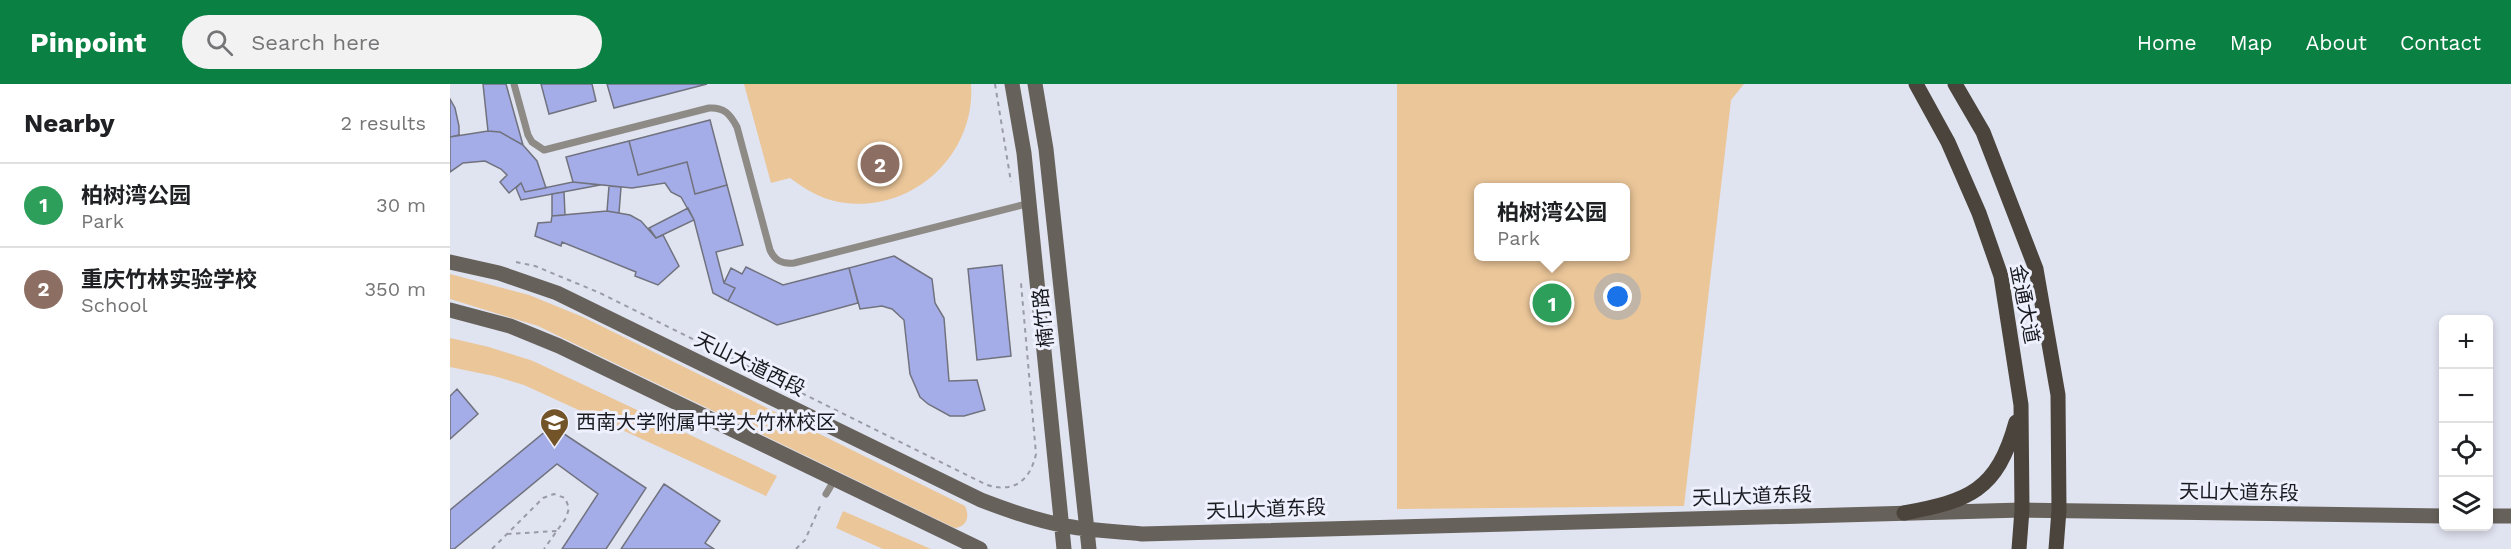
<!DOCTYPE html>
<html lang="en">
<head>
<meta charset="utf-8">
<style>
	:root { --surface:#fff; --page:#f2f2f2; --text:#202124; --muted:#757577; --line:#e0e0e0; --accent:#0b8043 }
	body { margin:0; font-family:"Work Sans","Noto Sans SC",sans-serif; background:var(--page); color:var(--text) }
	.controls { position:absolute; right:18px; bottom:18px; display:grid; overflow:hidden; border-radius:9px; box-shadow:0 3px 9px #0003 }
	.controls button { width:54px; height:54px; display:grid; place-items:center; padding:0; border:0; border-bottom:2px solid var(--line); background:var(--surface); color:var(--text); font:30px sans-serif }
	.you { position:absolute; left:1168px; top:213px; width:21px; height:21px; margin:-15px; border:4px solid #fff; border-radius:50%; background:#1a73e8; box-shadow:0 0 0 9px #1a73e833 }
	.badge { display:grid; place-items:center; width:39px; height:39px; border-radius:50%; background:var(--accent); color:#fff; font-size:20px; font-weight:700 }
	.pin { position:absolute; translate:-50% -50%; border:3px solid #fff; box-shadow:0 2px 6px #0006 }
	.popup { position:absolute; left:1024px; top:99px; width:156px; height:78px; box-sizing:border-box; display:grid; place-content:center; border-radius:9px; background:var(--surface); filter:drop-shadow(0 2px 4px #0005); font-size:20px; white-space:nowrap; color:var(--muted) }
	.popup b { font-size:22px; color:var(--text) }
	.popup::after { content:''; position:absolute; left:50%; top:100%; margin-left:-12px; border:12px solid transparent; border-top-color:var(--surface) }
	.list { margin:0; padding:0; list-style:none }
	h2 { display:flex; justify-content:space-between; align-items:center; height:78px; margin:0; padding:0 24px; font-size:26px }
	h2 small { font-size:20px; font-weight:400; color:var(--muted) }
	.list li { display:grid; grid-template-columns:39px 1fr auto; gap:18px; align-items:center; box-sizing:border-box; height:84px; padding:0 24px; border-top:2px solid var(--line) }
	.list b { display:block; font-size:22px; white-space:nowrap }
	.list p { margin:0; font-size:20px; white-space:nowrap; color:var(--muted) }
	.list em { font-size:20px; font-style:normal; color:var(--muted) }
	.icon { flex:none; width:33px; height:33px; fill:none; stroke:currentColor; stroke-width:2; stroke-linecap:round; stroke-linejoin:round }
	.map { position:relative; flex:none; width:2061px; height:465px; overflow:hidden }
	header { display:flex; align-items:center; gap:36px; box-sizing:border-box; height:84px; padding:0 30px; background:var(--accent); color:#fff }
	header strong { font-size:28px }
	nav { display:flex; gap:33px; margin-inline-start:auto; font-size:21px }
	.search { width:420px; height:54px; background:var(--page); display:flex; align-items:center; gap:15px; box-sizing:border-box; padding:0 21px; border-radius:33px; color:var(--muted); font-size:22px }
	main { display:flex }
	aside { flex:1; background:var(--surface) }
	.map>svg:first-child { display:block }
	.green { fill:#ebc699; fill-rule:evenodd }
	.building { fill:#a5ade8; stroke:#70727e; stroke-width:1.5 }
	.lines { fill:none; stroke-linecap:round; stroke-linejoin:round }
	.path { stroke:#999ca6; stroke-width:2; stroke-dasharray:4.5 4.5; stroke-linecap:butt }
	.service { stroke:#8e8b86; stroke-width:7 }
	.secondary { stroke:#66615a; stroke-width:15 }
	.primary { stroke:#4a443c; stroke-width:15 }
	.labels { text-anchor:middle; stroke-width:6; stroke-linejoin:round; paint-order:stroke }
	.street-label { font-size:20px; fill:#191a1f; stroke:#eef0fd }
	.poi-label { font-size:20px; fill:#191a1f; stroke:#eef0fd; text-anchor:start }
</style>
</head>
<body>
<header>
<strong>Pinpoint</strong>
<div class="search"><svg class="icon" aria-label="search" viewBox="0 0 24 24"><circle cx="10" cy="10" r="6"/><path d="M15 15l6 6"/></svg>Search here</div>
<nav><a>Home</a><a>Map</a><a>About</a><a>Contact</a></nav>
</header>
<main>
<aside>
<h2>Nearby<small>2 results</small></h2>
<ul class="list">
<li><span class="badge" style="background:#2e9e5b">1</span><div><b>柏树湾公园</b><p>Park</p></div><em>30 m</em></li>
<li><span class="badge" style="background:#8d6e63">2</span><div><b>重庆竹林实验学校</b><p>School</p></div><em>350 m</em></li>
</ul>
</aside>
<div class="map">
<svg width="2061" height="465" viewBox="0 0 2061 465">
	<rect width="100%" height="100%" fill="#e0e3f0"/>
	<path class="green" d="M294,0H521C526,72 460,131 389,118C371,115 355,105 340,94L321,99Z
		M947,0H1294L1281,16L1234,422L947,425ZM1028,104H1176V172H1028Z
		M0,190L79,211L133,233L515,422C520,433 517,442 505,444L88,242L0,215Z
		M0,254L39,263L83,277L327,392L316,412L74,301L44,292L0,283Z
		M393,427L481,465H433L386,444Z"/>
	<path class="building" d="M33,0H56L73,61L50,48L38,47Z
		M91,0H142L146,17L99,30Z
		M157,0H257L164,24Z
		M0,15L5,24L9,42V51L0,53Z
		M260,36L277,101L245,110L237,78L188,91L179,57Z
		M38,47L50,48L73,61L87,77L96,104L75,108L71,99L59,109L50,98L57,91L51,85L35,77L13,79L0,88V53Z
		M179,57L188,91L237,78L245,110L277,101L293,161L266,168L274,199L285,204L278,217L263,209L244,136L231,113L221,108L215,99L182,104L123,98L116,73Z
		M123,98L150,101L71,116L66,104L71,99L75,108Z
		M159,102L171,103L169,129L157,127Z
		M114,108L115,131L102,132V110Z
		M238,124L244,136L206,154L199,144Z
		M157,127L180,131L191,137L206,154L213,151L229,182L208,201L185,192L186,188L112,158L111,162L85,152L88,139L101,138L102,132Z
		M444,172L482,195L485,219L494,234L499,297L527,296L535,326L514,332H500L478,320L470,313L460,290L454,236L442,225L432,222L410,225L399,184Z
		M552,181L561,272L527,276L518,185Z
		M296,183L333,201L399,184L408,219L327,241L278,217L285,204L274,199L281,184L292,190Z
		M7,305L28,330L0,355V312Z
		M102,342L196,404L156,465H112L148,410L107,380L4,465H0V426Z
		M214,400L270,437L255,459L264,465H171Z"/>
	<g class="lines">
		<path class="path" d="M545,0L561,98
			M66,178L85,182L150,209L537,401C564,409 580,397 586,370L571,199
			M57,450L107,447
			M42,465L93,414L104,410L115,414L119,424L116,434L94,465
			M346,465L355,456L371,420"/>
		<path class="service" d="M64,0L78,51L82,58L94,66L259,24C274,23 280,30 287,43L320,166C325,177 332,180 344,179L580,119
			M376,410L385,395"/>
		<path class="secondary" d="M562,0L574,69L614,465
			M585,0L596,65L639,465
			M0,178L49,189L107,209L531,416C557,426 584,436 612,441C638,447 666,447 692,450L1572,426L1994,432
			M0,226L60,242L109,262L530,465
			M2038,432H2061"/>
		<path class="primary" d="M1466,0L1498,58L1529,129L1551,192L1571,321L1572,426L1569,465
			M1505,0L1533,48L1586,185L1608,311L1609,426L1606,465
			M1454,429C1519,417 1547,407 1566,338"/>
	</g>
	<defs>
		<symbol id="school-pin" viewBox="-11 -11 22 30"><path d="M0 17L-7.5 6A9.5 9.5 0 1 1 7.5 6Z" fill="#735429" stroke="#eef0fd"/><path d="M0-5L7-2L0 1L-7-2ZM-4 1L0 2.5L4 1V4Q0 6-4 4Z" fill="#fff"/></symbol>
	</defs>
	<g fill-rule="evenodd">
		<use href="#school-pin" x="88" y="322" width="33" height="45"/>
	</g>
	<g class="labels">
		<g class="street-label">
			<text transform="translate(1575 220) rotate(79)" y="7">金通大道</text>
			<text transform="translate(593 234) rotate(-96)" y="7">楠竹路</text>
			<text transform="translate(300 280) rotate(26)" y="7">天山大道西段</text>
			<text transform="translate(1789 408) rotate(1)" y="7">天山大道东段</text>
			<text transform="translate(1302 412) rotate(-2)" y="7">天山大道东段</text>
			<text transform="translate(816 425) rotate(-2)" y="7">天山大道东段</text>
		</g>
		<g class="poi-label">
			<text x="126" y="345">西南大学附属中学大竹林校区</text>
		</g>
	</g>
</svg>
<div class="controls">
<button>+</button>
<button>−</button>
<button><svg class="icon" aria-label="locate" viewBox="0 0 24 24"><circle cx="12" cy="12" r="6"/><path d="M12 2v4M12 18v4M2 12h4M18 12h4"/></svg></button>
<button><svg class="icon" aria-label="layers" viewBox="0 0 24 24"><path d="M12 4l9 5-9 5-9-5zM3 14l9 5 9-5"/></svg></button>
</div>
<div class="you"></div>
<div class="pin badge" style="left:1102px;top:219px;background:#2e9e5b">1</div>
<div class="popup"><b>柏树湾公园</b>Park</div>
<div class="pin badge" style="left:430px;top:80px;background:#8d6e63">2</div>
</div>
</main>
</body>
</html>
